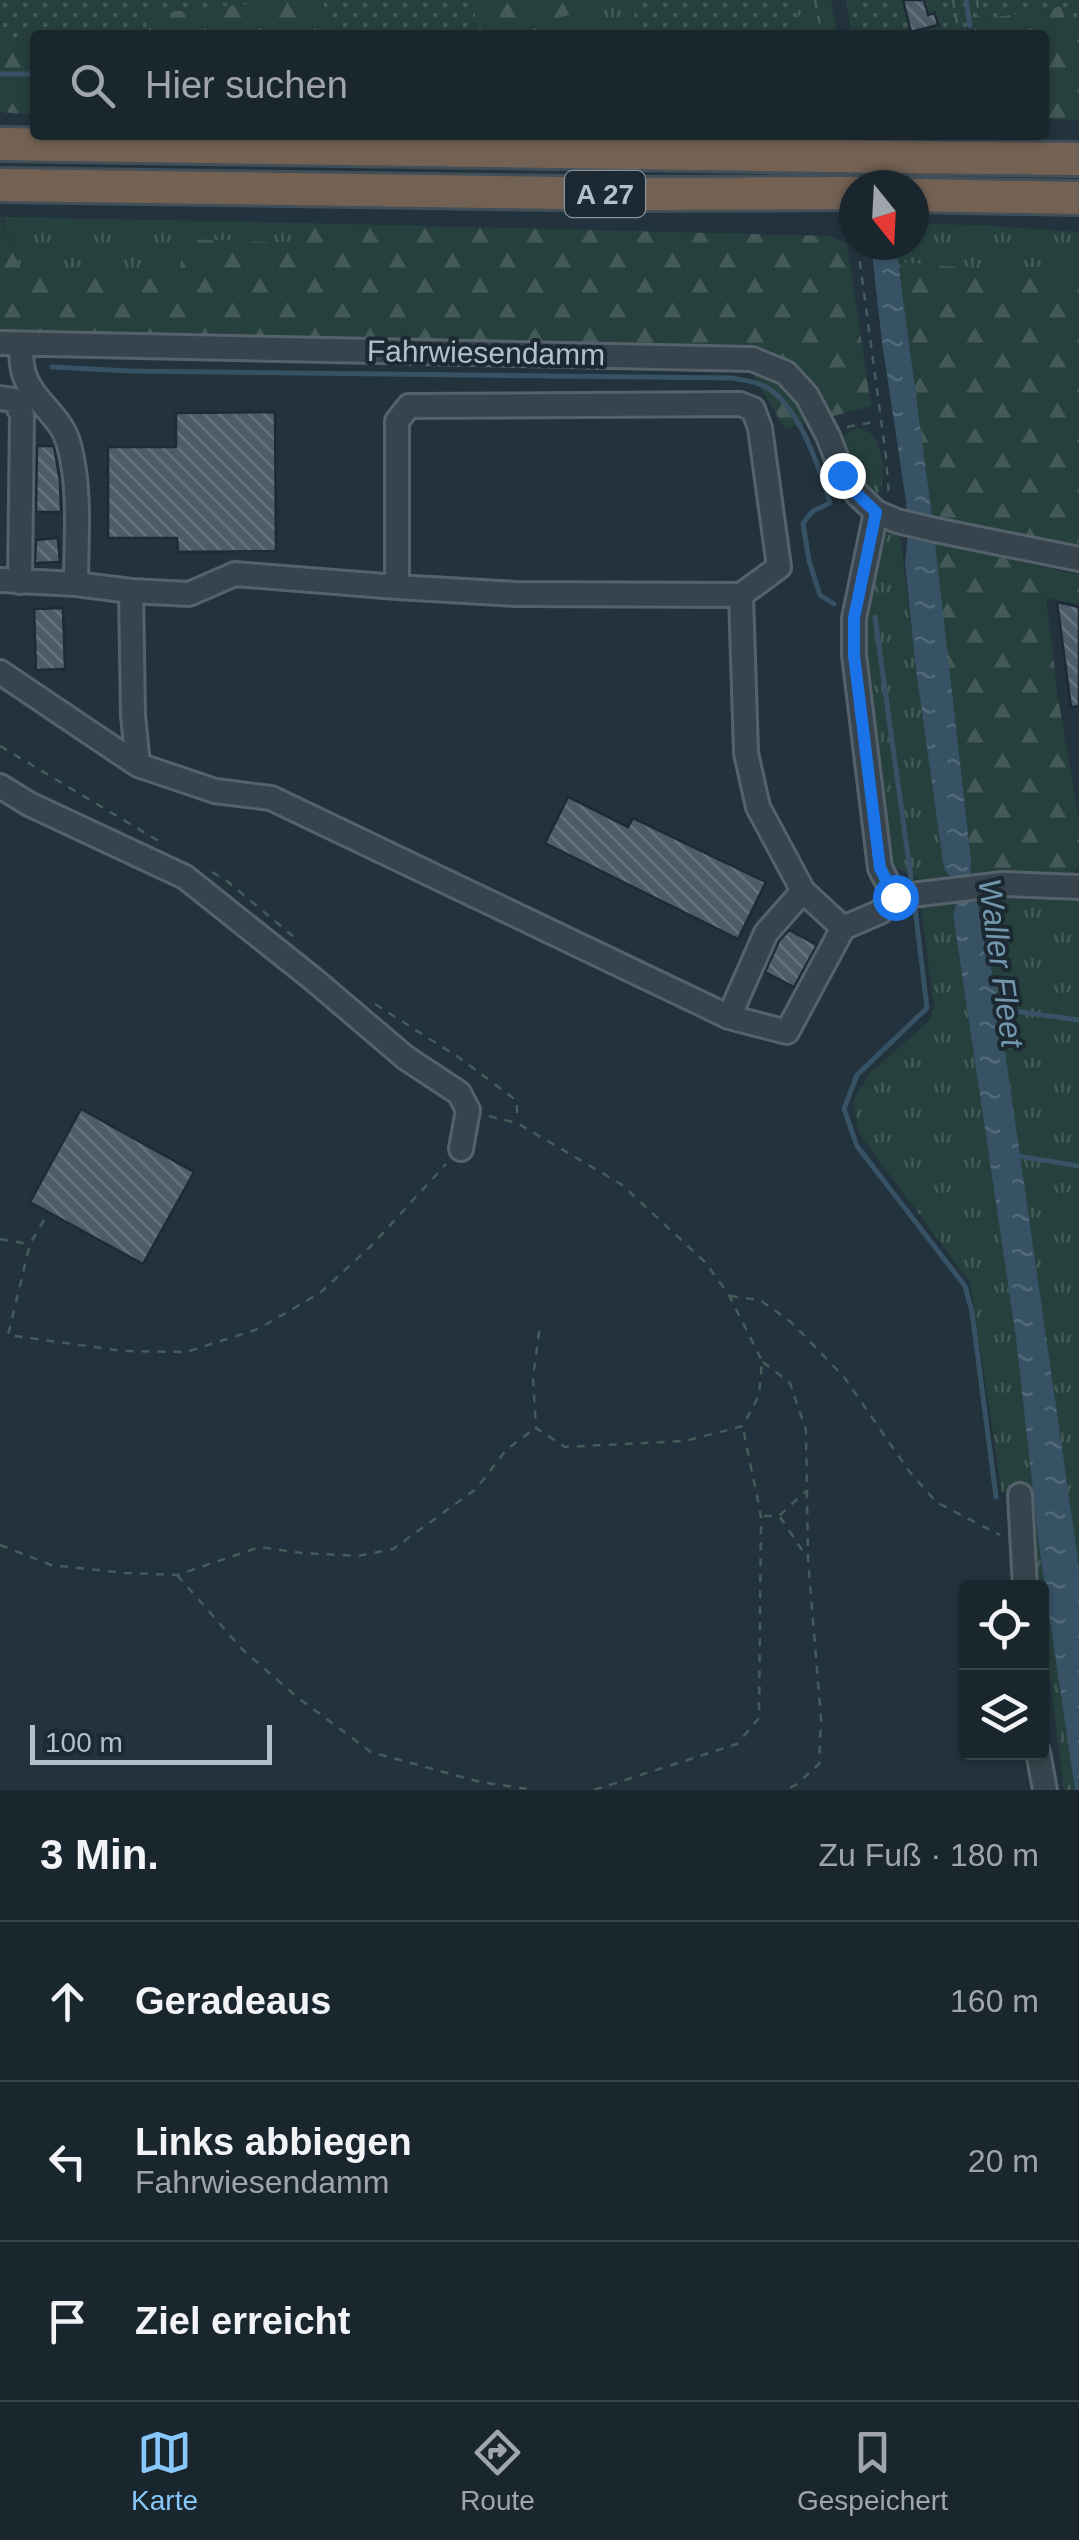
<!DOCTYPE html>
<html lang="de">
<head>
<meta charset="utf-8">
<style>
	:root { --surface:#1a262e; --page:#232e36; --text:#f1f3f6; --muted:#9fa5aa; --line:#38434a; --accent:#87c7f9 }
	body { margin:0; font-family:Helvetica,sans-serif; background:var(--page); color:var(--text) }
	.controls { position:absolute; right:30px; bottom:30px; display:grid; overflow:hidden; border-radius:10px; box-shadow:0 2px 8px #0004 }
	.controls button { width:90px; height:90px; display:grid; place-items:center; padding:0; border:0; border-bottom:2px solid var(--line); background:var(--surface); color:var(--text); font:50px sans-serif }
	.compass { position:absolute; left:839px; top:170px; width:90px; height:90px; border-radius:50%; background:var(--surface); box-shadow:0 2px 8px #0004; rotate:162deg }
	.scale { position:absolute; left:30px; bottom:25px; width:242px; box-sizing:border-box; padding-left:10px; border:5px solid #b3bfc9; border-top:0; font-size:28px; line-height:35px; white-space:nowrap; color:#b3bfc9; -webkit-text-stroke:8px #1c2932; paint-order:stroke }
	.stop { position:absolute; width:30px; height:30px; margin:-22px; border:8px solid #1a73e8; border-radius:50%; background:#fff }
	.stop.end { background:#1a73e8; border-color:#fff; box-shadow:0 2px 10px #0008 }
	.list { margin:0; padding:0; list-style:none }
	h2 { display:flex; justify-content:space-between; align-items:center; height:130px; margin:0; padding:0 40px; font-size:42px }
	h2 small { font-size:32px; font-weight:400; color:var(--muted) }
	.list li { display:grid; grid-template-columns:65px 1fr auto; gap:30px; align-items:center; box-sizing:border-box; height:160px; padding:0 40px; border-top:2px solid var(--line) }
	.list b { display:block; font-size:38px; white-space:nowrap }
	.list p { margin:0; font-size:32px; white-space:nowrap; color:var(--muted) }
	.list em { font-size:32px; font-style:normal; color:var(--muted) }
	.icon { flex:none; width:55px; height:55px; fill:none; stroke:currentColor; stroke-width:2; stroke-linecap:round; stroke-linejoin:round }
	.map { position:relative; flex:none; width:1079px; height:1790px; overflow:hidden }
	.search { position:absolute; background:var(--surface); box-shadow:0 2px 8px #0004; left:30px; right:30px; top:30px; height:110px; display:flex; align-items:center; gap:25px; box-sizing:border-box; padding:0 35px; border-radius:10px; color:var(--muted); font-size:38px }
	.sheet { height:610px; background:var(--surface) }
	nav { display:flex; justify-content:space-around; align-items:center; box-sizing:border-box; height:140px; border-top:2px solid var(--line); background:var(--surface); font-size:28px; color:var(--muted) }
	nav a { display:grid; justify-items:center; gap:5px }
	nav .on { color:var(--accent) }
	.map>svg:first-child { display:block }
	.grass { fill:url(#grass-tufts) }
	.forest { fill:url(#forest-firs) }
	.garden { fill:url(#garden-dots) }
	.water { fill:url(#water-ripples) }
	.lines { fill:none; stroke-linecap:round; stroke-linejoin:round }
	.stream { stroke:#365264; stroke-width:5 }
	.building { fill:url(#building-back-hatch); stroke:#1e2b34; stroke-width:2.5 }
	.minor-casing { stroke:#55626b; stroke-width:28 }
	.highway-casing { stroke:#424f58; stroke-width:38 }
	.path { stroke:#455c5b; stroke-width:2.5; stroke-dasharray:8 8; stroke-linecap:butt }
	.minor { stroke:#37444d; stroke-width:22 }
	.highway { stroke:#736254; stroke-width:32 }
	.highway-bridge-casing { stroke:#424f58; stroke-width:38; stroke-linecap:butt }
	.highway-bridge { stroke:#736254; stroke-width:32 }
	.route { stroke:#1a73e8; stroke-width:12 }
	.labels { text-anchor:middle; stroke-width:8; stroke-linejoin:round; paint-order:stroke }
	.shield { fill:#1c2932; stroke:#86929c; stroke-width:2.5 }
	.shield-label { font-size:28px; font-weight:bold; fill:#b3bfc9 }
	.street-label { font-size:30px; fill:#b3bfc9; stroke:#1c2932 }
	.water-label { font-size:32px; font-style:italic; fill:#7296ac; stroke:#1c2932 }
</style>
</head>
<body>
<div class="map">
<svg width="1079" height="1790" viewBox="0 0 1079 1790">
	<defs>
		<pattern id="grass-tufts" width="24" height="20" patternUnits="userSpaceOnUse" patternTransform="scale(2.5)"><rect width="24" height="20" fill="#26403e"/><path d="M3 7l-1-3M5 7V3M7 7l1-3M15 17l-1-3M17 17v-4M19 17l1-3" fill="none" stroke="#435a59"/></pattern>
		<pattern id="forest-firs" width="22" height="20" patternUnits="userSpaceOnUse" patternTransform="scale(2.5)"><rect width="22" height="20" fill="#26403e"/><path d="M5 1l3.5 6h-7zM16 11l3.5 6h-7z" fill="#435a59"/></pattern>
		<pattern id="garden-dots" width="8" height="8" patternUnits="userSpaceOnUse" patternTransform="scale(2.5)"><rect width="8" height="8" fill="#26403e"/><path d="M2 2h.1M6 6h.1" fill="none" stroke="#435a59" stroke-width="1.8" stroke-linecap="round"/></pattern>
		<pattern id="water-ripples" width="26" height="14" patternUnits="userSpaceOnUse" patternTransform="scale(2.5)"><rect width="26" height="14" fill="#365264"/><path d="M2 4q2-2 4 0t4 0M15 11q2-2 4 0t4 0" fill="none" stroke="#516979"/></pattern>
		<pattern id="building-back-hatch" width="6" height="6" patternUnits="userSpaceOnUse" patternTransform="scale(2.5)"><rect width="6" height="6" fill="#4c5d69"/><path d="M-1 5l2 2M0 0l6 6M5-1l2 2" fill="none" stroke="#63727d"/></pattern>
	</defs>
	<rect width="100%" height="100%" fill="#23333d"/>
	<path class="grass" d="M624,0H632L637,35H549L545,21Z
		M795,0H831L838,35H802Z
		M2,217L304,223L292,243L186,239L178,280L20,270Z
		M914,224L978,225L1079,232V271L1047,267L983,269L898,262L896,245H914Z
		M857,428C864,430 867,429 872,435C884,448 887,486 876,498C854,481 845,464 844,435Z
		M884,533L900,534L915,662L944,868C958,882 960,895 953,914L1016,1338L1039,1546L1075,1790H1064L1042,1615V1588L1038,1587L1025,1487L1002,1492L970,1282L858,1132L853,1100L871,1072L929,1021L934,1005L917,878L892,866L878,807L862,647L866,604Z
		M989,898L1079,901V1575L999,1009L980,910L976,903Z"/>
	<path class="forest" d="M286,0H323L329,35H147L145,14Z
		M480,0H624L546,21L549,35H478L473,1Z
		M1063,6L1066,22L1079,20V120L1044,119V35H970L969,31L990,18Z
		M35,41V115L0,112V42Z
		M0,217L21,270L178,280L185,239L292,243L304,223L831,236L847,243L871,406L785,429L748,366L0,335Z
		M898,262L983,269L1047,267L1079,271V547L932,516Z
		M934,542L1079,575V604L1046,598L1058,697L1079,821V867L1072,873L991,872L970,878L971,860Z"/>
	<path class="garden" d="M0,0H286L146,14L147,35H35V41L0,42Z
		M323,0H480L473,2L478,35H329Z
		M632,0H795L802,35H637Z
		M846,0H1079V20L1065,22L1062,6L990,18L970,31V35H852Z"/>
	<path class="water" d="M871,245L896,246L932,516L971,860C970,877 971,894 980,910L999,1009L1077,1553L1079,1575V1790H1075L1039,1546L1016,1338L953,914C960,895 958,883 944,869L915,662L905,563L908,532L906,501L882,342Z"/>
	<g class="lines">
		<path class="stream" d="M966,0L970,26
			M0,74H35
			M52,367L130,371L732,378C742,380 755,381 764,386C799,404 819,467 830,503L813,511L803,523L809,561L820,595L834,604
			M875,617L911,878
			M915,908L927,1008L857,1075L844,1109L857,1146L965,1286L972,1312L996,1497
			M993,1008L1079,1020
			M1018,1156L1079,1166"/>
	</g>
	<path class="building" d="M903,0H924L928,15L935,13L938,25L911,32Z
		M275,412L276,551L178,552L177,538H108V447H176V413Z
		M37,446H54L60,481L61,512H36Z
		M58,538L60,562L35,563L36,540Z
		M1057,602L1079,607V706L1071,707Z
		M63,608L65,669L36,670L34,609Z
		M568,797L628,827L633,818L766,882L738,939L545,843Z
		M789,930L817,945L794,987L765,972L779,941Z
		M81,1109L194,1172L143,1264L30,1202Z"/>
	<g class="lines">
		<defs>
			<path id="minor" d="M0,343L752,359L786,373L807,396L828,436L843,475L858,495L876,512L897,521L935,530L1079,559
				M21,344C21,353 21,365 24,374C32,401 62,416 69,445C81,490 76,538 76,584
				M0,398L14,400L22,414L20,582
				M876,512L854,618V655L880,868L895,897L1003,884L1079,887
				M0,580L76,584L131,591L133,715L138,765
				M397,587L516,594L741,595
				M131,591L189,594L235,574L397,587V421L409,406L740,404L753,409L760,428L779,567L741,595L746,753L758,807L803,891L843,928
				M0,672L138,765L215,791L271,798L729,1017L787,1032L843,928L880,912L895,897
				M0,786L29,804L185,877L313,979L406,1058L459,1093L468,1110L461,1149
				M729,1017L766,933L803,891
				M1020,1495L1025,1588
				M1038,1752L1045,1790"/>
			<path id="highway" d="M0,144L833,156
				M889,157L1079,159
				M0,185L641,194L854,193
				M914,195L1079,198"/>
		</defs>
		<use href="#minor" class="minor-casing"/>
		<use href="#highway" class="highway-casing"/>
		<path class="path" d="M815,0L822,35
			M953,0L957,23
			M977,0L979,17
			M861,245L860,263L886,457L889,497
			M847,427L878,421
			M0,746L162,843
			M212,872L227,881L295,938
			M375,1004L461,1059L517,1101V1121
			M489,1116L517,1123L621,1184L705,1262L729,1295L762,1361L759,1395L743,1426L685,1441L565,1447L536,1428L533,1378L540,1325
			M44,1220L30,1244L8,1335L123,1351L186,1352L258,1329L320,1293L372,1245L446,1164
			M0,1239L28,1244
			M730,1296L760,1300L791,1322L844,1377L909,1471L936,1502L1000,1535
			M763,1362L790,1383L806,1430L808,1559L821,1719L819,1764L797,1784L786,1790
			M764,1516H779L806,1491
			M780,1517L806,1556
			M0,1545L51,1565L125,1573L177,1575L260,1547L301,1553L358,1556L393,1549L476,1489L506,1450L534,1429
			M177,1575L243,1650L297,1697L371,1752L480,1782L535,1790
			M594,1790L737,1744L759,1718L761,1516L743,1428"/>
		<use href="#minor" class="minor"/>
		<use href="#highway" class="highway"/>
		<defs>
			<path id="highway-bridge" d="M833,156L889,157"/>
		</defs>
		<use href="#highway-bridge" class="highway-bridge-casing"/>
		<use href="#highway-bridge" class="highway-bridge"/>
	</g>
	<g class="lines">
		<path class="route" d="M842,475L858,495L876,512L854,618V655L880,868L895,897"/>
	</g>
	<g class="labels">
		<rect class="shield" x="565" y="171" width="80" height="46" rx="8"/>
		<g class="shield-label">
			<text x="605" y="204">A 27</text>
		</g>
		<g class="street-label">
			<text transform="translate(486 353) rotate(1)" y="10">Fahrwiesendamm</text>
		</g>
		<g class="water-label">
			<text transform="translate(1001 963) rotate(82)" y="11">Waller Fleet</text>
		</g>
	</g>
</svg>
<div class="controls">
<button><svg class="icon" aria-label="locate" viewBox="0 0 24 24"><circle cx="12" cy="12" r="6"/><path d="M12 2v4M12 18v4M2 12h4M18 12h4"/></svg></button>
<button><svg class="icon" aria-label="layers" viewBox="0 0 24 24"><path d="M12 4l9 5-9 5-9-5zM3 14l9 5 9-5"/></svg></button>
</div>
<svg class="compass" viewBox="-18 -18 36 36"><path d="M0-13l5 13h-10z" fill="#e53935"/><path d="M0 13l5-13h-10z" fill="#9fa5aa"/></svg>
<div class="scale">100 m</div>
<div class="stop" style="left:895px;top:897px"></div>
<div class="stop end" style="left:842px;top:475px"></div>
<div class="search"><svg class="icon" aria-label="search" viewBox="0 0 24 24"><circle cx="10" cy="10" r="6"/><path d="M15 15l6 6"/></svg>Hier suchen</div>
</div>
<section class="sheet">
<h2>3 Min.<small>Zu Fuß · 180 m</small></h2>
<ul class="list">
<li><svg class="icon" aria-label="ahead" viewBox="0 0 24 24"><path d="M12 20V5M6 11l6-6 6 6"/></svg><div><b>Geradeaus</b></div><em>160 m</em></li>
<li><svg class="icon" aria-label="left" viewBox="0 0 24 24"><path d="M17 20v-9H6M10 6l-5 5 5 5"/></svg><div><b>Links abbiegen</b><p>Fahrwiesendamm</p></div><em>20 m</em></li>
<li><svg class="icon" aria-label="arrive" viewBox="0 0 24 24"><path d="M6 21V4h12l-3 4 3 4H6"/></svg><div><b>Ziel erreicht</b></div></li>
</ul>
</section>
<nav>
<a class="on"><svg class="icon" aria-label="map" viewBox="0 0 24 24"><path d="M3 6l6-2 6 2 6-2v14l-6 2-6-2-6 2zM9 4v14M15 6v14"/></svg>Karte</a>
<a><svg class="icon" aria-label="directions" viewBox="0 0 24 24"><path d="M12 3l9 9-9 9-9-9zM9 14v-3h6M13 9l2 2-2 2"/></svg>Route</a>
<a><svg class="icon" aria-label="saved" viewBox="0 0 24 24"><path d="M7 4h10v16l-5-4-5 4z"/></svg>Gespeichert</a>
</nav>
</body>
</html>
